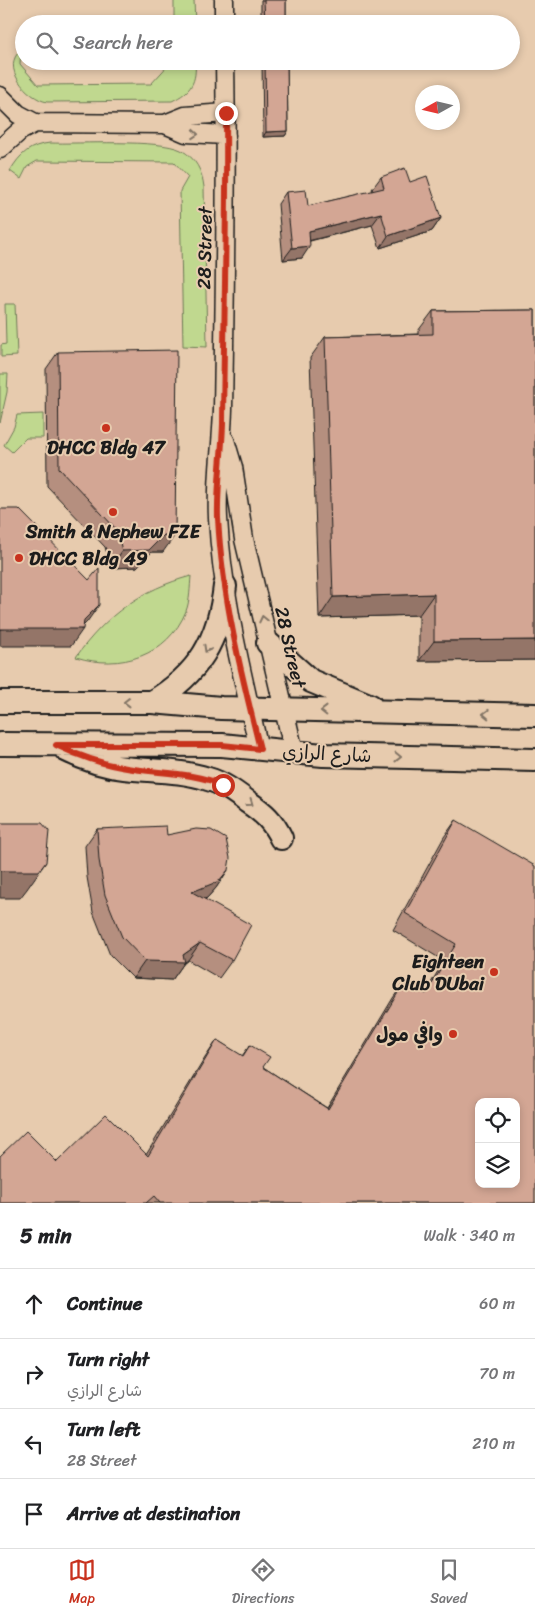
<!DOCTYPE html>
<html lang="en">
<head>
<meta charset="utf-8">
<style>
	:root { --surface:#fff; --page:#f2f2f2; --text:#202124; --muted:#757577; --line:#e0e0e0; --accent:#c8321e }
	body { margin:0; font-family:Sriracha,"Playpen Sans Arabic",sans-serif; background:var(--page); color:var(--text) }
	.controls { position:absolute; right:15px; bottom:15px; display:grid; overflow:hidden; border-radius:10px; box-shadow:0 2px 8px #0003 }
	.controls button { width:45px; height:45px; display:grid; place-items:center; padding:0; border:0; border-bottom:1px solid var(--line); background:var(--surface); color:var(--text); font:25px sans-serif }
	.compass { position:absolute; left:415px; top:85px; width:45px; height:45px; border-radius:50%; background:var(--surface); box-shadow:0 2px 8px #0003; rotate:262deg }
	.stop { position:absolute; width:15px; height:15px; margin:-11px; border:4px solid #c8321e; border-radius:50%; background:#fff }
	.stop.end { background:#c8321e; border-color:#fff; box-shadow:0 1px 5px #0008 }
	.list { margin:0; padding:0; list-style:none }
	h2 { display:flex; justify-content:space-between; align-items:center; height:65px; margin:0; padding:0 20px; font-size:21px }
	h2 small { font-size:16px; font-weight:400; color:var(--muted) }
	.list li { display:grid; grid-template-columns:32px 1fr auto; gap:15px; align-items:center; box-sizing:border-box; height:70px; padding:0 20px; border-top:1px solid var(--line) }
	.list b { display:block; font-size:19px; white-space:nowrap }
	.list p { margin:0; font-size:16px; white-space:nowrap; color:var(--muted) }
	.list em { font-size:16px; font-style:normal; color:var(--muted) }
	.icon { flex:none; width:28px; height:28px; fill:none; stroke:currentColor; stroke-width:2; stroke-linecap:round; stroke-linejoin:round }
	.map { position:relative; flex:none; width:535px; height:1203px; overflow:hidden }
	.search { position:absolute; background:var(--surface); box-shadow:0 2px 8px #0003; left:15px; right:15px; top:15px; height:55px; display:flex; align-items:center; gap:12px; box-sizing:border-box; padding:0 18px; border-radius:28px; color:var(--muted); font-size:19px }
	.sheet { height:345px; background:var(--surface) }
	nav { display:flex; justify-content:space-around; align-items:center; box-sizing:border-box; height:70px; border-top:1px solid var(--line); background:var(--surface); font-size:14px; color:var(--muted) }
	nav a { display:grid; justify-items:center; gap:2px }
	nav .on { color:var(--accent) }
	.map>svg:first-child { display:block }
	.green { fill:#c0d88f; stroke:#6e7a56 }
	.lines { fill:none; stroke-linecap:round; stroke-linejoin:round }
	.minor-casing { stroke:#1c1c1c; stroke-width:21 }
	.tertiary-casing { stroke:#1c1c1c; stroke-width:26 }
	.minor { stroke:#e7cbae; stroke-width:18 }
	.tertiary { stroke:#e7cbae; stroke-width:22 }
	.wall { fill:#b58f7f; stroke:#1c1c1c }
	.shaded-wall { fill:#947468; stroke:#1c1c1c }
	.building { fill:#d3a694; stroke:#1c1c1c; fill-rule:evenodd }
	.oneway { stroke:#827465 }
	.route { stroke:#c8321e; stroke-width:6 }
	.poi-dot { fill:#c8321e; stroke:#e7cbae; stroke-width:2 }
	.labels { text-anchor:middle; stroke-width:4; stroke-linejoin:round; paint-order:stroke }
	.street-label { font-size:19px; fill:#1c1c1c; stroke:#e7cbae }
	.poi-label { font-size:19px; font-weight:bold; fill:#1c1c1c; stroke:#e7cbae }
</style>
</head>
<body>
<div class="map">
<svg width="535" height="1203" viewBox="0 0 535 1203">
	<rect width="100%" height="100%" fill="#e7cbae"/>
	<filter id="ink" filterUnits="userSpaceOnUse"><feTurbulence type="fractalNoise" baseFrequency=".02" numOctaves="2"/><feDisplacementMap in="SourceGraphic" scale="10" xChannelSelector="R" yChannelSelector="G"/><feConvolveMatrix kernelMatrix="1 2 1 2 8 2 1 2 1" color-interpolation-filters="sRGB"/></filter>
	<g filter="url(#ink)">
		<path class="green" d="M174,0H194L195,24H174Z
			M21,50L20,64L38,85L151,84L172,61H195C197,82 191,92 172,101L47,102C27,98 0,67 21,50Z
			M50,143C78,144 159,139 181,150C196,158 202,171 204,187L207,347L183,346L180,191L188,177L174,162L37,161L27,167L21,179L10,171C20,154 30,145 50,143Z
			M5,304H15L17,356L1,357V345L6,344Z
			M0,374H8L7,392L0,423Z
			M43,414V438H26L12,452L4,445L14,427L17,415Z
			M191,576C190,587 190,601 186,611C168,656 120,671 76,657C106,615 142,589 191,576Z"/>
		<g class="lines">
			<defs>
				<path id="minor" d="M224,0V24
					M225,61C227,177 225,293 223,409C222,446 216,482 218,518C222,596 242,673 259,749
					M0,96L18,114L35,123L165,124L185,116L226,113
					M165,124L186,133L226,135
					M0,149L20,131L35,123
					M225,440L233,467L244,539L294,752"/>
				<path id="tertiary" d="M268,643L311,681L371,706
					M0,702H152L221,708L535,715
					M152,702C199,674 219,640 225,586
					M0,744L222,745L323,755L535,760
					M66,750C84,759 104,766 124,768C152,771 182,770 208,779C223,783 236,793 248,802C264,813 273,821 281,838"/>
			</defs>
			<use href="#minor" class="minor-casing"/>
			<use href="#tertiary" class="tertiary-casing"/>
			<use href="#minor" class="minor"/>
			<use href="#tertiary" class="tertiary"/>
		</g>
		<path class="wall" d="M261,0H286V24H261Z
			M262,61H287L288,131L285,136L263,137Z
			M381,177L410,182L441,218L432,231L380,248L372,225L310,241L302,258L283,260L278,204L286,192L308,206L373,191L372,189Z
			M535,310V660L419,661V615L319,618L310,358L325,337L418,334V331L433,311Z
			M58,352L163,552H152L137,567L111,568L105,547L47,486L46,369Z
			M456,820L535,1203H0L57,1162L146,1155L205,1058L217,1040L242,1056L250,1045L263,1067L327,1108L393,998L405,981L425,993L444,961L393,930L444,837Z
			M97,829L167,835L228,870L216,888L207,898L205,899L232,960L219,978L188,960L184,963L172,980L133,978L110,955L93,912L87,877L85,846Z"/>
		<path class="shaded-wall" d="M288,131L285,136L263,137L266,132Z
			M381,213L372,225L300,243L309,231Z
			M441,218L432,231L380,248L388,236Z
			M310,246L302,258L283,260L292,248Z
			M164,535H175L163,552H152L137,567L111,568L122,551Z
			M434,594L419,615L319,618L333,597Z
			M99,605L87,622L80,629H83L71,646H0V629L84,620Z
			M535,640V660L419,661L434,641Z
			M46,862L27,889L20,898H0V871Z
			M228,870L216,888L207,898L180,909L192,892Z
			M200,943L188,960L184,963L172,980L133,978L145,961L183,955Z"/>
		<path class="building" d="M264,0H286V24H265Z
			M265,61H287L288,131L266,132Z
			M405,168L410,182L427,176L441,218L388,236L381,213L309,231L310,246L292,248L286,192L306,190L308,206L384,188L381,177Z
			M535,310V640L434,641V594L333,597L325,337L433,334V311Z
			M177,350L175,535H164L149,550L122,551L117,530L59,468L58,352Z
			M0,509H19L89,580L99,568V605L84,620L83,629H0Z
			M456,820L535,866V1203H160L154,1196L146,1203H0V1156L26,1131L57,1162L106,1114L148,1156L217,1040L243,1056L250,1045L270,1057L263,1067L328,1109L405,981L426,994L456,944L405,913ZM479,1102H516V1184H479Z
			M0,823H42L49,831L46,862L39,871H0Z
			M166,826L167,835L196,829L211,830L226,839L230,858L228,870L219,881L192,892L251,925L232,960L200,943L183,955L185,962L145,961L122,937L105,895L99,860L97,829Z"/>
		<defs><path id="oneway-chevron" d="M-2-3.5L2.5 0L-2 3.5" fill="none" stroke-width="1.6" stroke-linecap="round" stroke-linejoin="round" transform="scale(1.25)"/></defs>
		<g class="oneway">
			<use href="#oneway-chevron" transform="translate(195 134) rotate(4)"/>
			<use href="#oneway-chevron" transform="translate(263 619) rotate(-103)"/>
			<use href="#oneway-chevron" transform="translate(207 649) rotate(119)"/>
			<use href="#oneway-chevron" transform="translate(127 702) rotate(180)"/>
			<use href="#oneway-chevron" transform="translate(324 711) rotate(-179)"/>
			<use href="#oneway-chevron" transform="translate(486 714) rotate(-178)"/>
			<use href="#oneway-chevron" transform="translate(398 757) rotate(1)"/>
			<use href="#oneway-chevron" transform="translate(250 803) rotate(36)"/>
		</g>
	</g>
	<g class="lines" filter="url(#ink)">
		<path class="route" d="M223,785C190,771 156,774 121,767C98,763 77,755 56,745H222L260,749C241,673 222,596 218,518C217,486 222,455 223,424C224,320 227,216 226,113"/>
	</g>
	<g class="poi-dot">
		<circle cx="106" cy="428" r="5"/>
		<circle cx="113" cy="512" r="5"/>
		<circle cx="19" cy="558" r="5"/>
		<circle cx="494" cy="972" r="5"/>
		<circle cx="453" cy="1034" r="5"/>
	</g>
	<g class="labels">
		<g class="street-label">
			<text transform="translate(204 248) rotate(-89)" y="7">28 Street</text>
			<text transform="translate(291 647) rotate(77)" y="7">28 Street</text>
			<text transform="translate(327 753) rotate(3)" y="7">شارع الرازي</text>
		</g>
		<g class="poi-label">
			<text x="106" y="454">DHCC Bldg 47</text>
			<text x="113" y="538">Smith &amp; Nephew FZE</text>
			<text x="29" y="565" text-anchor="start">DHCC Bldg 49</text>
			<text x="484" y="968" text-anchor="end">Eighteen<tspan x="484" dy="22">Club DUbai</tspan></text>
			<text x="443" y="1041" text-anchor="end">وافي مول</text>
		</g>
	</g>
</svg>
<div class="controls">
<button><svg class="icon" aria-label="locate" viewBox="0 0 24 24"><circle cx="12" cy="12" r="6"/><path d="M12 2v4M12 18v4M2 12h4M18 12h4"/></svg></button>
<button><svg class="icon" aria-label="layers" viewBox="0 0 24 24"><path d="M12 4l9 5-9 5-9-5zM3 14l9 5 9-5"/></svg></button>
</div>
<svg class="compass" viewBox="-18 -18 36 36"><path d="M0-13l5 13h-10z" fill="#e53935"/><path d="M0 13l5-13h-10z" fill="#757577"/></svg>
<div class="stop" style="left:223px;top:785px"></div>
<div class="stop end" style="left:226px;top:113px"></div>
<div class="search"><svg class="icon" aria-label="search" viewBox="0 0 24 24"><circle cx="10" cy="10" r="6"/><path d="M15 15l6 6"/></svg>Search here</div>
</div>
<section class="sheet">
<h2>5 min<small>Walk · 340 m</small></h2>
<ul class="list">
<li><svg class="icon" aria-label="ahead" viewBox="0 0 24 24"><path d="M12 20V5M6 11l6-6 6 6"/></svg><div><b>Continue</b></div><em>60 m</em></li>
<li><svg class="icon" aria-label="right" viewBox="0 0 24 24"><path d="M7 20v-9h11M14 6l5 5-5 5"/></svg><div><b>Turn right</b><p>شارع الرازي</p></div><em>70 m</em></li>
<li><svg class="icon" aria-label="left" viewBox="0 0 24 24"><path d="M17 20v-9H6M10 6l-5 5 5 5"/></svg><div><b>Turn left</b><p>28 Street</p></div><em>210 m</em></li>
<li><svg class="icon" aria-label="arrive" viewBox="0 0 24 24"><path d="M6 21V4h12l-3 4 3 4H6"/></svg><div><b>Arrive at destination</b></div></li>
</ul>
</section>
<nav>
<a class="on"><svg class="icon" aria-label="map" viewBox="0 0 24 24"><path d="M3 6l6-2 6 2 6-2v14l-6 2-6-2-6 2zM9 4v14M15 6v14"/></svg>Map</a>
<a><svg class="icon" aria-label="directions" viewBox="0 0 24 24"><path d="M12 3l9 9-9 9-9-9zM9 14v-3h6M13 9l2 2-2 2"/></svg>Directions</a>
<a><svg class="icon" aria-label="saved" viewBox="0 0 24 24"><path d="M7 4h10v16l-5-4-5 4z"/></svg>Saved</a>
</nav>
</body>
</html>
